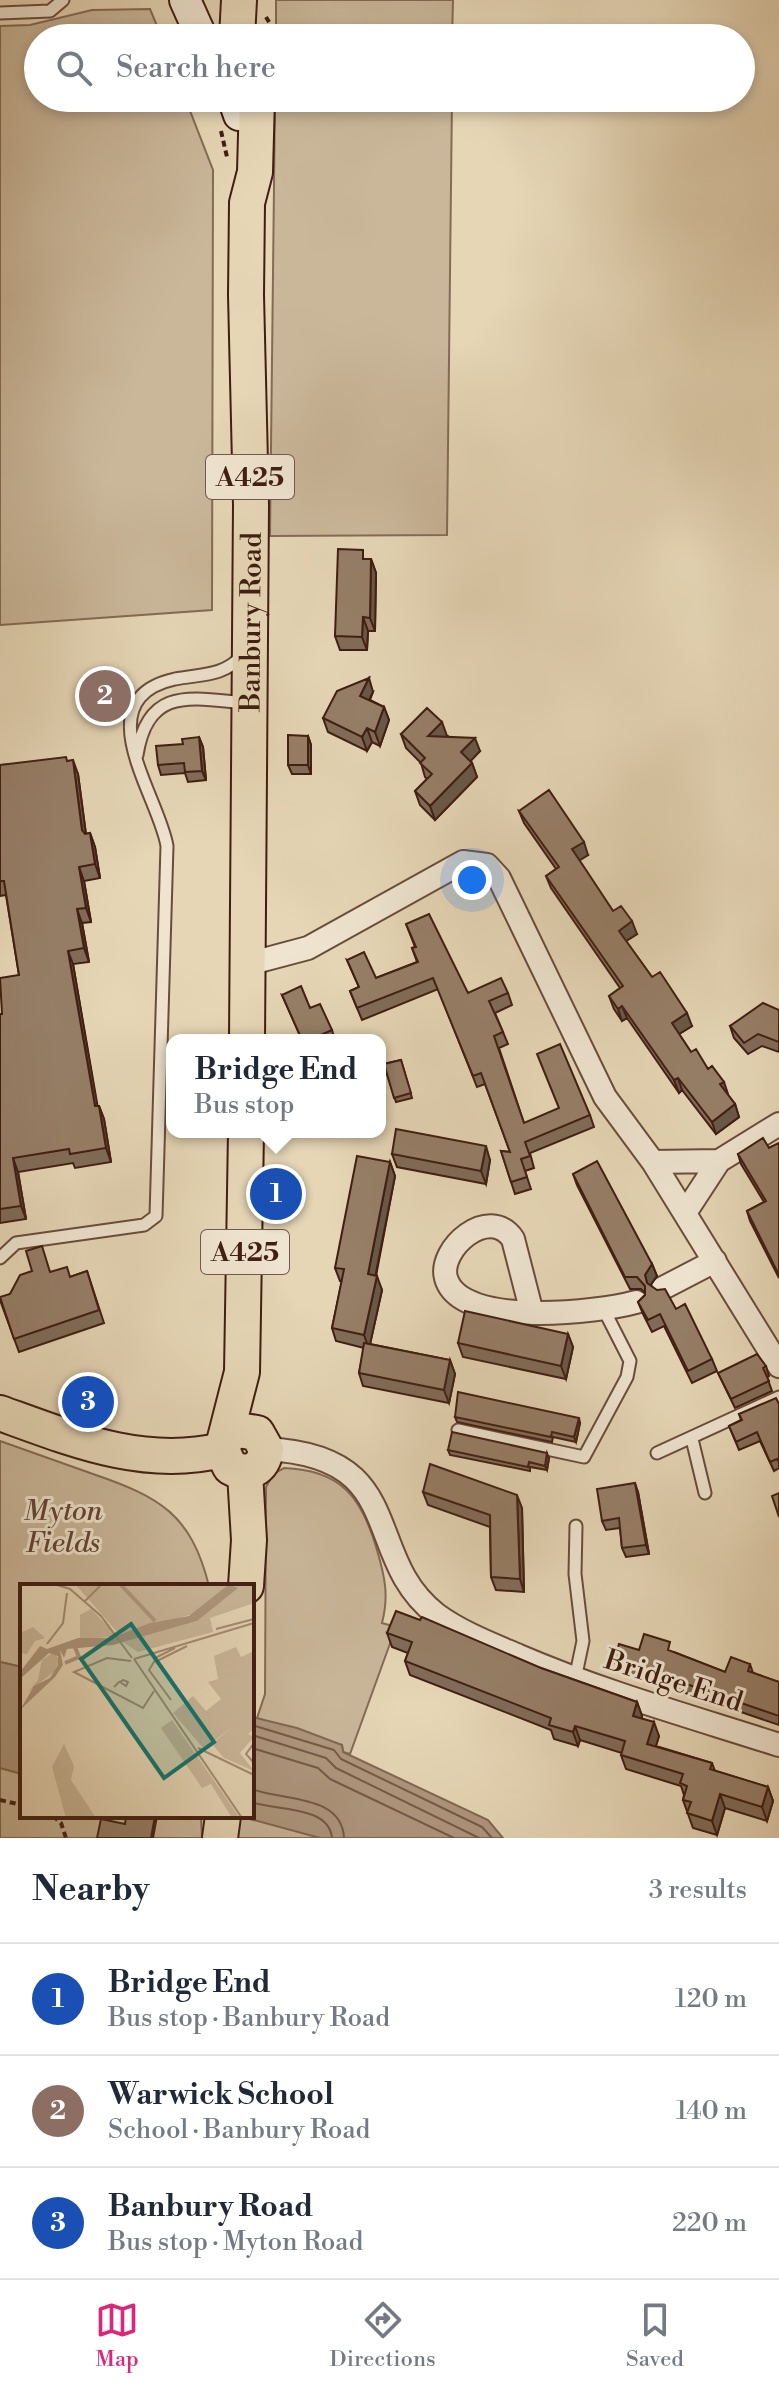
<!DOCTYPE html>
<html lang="en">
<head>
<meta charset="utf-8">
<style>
	:root { --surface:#fff; --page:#f2f2f3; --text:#1f2937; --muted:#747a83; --line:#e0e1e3; --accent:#db2777 }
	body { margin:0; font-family:"Libre Bodoni",serif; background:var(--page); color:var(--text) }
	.you { position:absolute; left:472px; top:880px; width:28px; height:28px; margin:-20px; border:6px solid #fff; border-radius:50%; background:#1a73e8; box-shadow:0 0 0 12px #1a73e833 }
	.badge { display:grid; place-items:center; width:52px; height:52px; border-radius:50%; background:var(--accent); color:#fff; font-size:26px; font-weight:700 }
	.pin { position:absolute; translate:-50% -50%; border:4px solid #fff; box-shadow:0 2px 8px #0006 }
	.popup { position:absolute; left:166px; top:1034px; width:220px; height:104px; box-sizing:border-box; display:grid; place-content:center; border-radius:16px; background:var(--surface); filter:drop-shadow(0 2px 6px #0005); font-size:26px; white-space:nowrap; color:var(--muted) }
	.popup b { font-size:30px; color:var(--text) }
	.popup::after { content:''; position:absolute; left:50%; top:100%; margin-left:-16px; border:16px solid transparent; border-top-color:var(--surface) }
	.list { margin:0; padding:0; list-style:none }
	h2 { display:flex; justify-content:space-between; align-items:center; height:104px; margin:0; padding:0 32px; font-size:34px }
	h2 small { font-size:26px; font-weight:400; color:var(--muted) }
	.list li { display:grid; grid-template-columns:52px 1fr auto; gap:24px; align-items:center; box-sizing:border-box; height:112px; padding:0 32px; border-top:2px solid var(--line) }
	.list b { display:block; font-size:30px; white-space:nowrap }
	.list p { margin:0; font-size:26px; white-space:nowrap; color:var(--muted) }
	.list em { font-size:26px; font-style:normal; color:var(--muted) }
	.icon { flex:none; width:44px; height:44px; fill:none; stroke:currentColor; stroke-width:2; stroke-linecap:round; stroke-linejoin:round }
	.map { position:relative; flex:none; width:779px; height:1838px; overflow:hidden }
	.search { position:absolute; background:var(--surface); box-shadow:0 4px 12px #0003; left:24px; right:24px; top:24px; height:88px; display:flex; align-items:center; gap:20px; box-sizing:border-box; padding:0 28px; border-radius:44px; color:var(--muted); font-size:30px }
	.sheet { height:440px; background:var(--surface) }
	nav { display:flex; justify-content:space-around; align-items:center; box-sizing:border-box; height:112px; border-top:2px solid var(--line); background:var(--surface); font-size:22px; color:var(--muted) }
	nav a { display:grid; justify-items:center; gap:4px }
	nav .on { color:var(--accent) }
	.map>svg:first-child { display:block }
	.green { fill:#cab79a; stroke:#856a56; stroke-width:2 }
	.water { fill:#ae977e; stroke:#826753; stroke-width:2 }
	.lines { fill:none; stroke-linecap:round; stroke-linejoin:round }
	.shore { stroke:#775a48; stroke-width:2 }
	.lane-casing { stroke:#6a4c3b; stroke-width:15 }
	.street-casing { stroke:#6a4c3b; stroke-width:26 }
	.secondary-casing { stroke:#401e12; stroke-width:34 }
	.primary-casing { stroke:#401e12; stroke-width:38 }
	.path { stroke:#401e12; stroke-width:4; stroke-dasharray:6 4; stroke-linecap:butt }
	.lane { stroke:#efe4d0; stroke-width:11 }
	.street { stroke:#efe4d0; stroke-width:22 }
	.secondary { stroke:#efe4d0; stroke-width:30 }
	.primary { stroke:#e6d6b6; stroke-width:34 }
	.wall { fill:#816c59; stroke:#401e12; stroke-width:2 }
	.shaded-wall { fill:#695848; stroke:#401e12; stroke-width:2 }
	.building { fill:#967e67; stroke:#401e12; stroke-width:2 }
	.labels { text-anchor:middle; stroke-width:6; stroke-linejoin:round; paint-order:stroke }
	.shield { fill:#efe4d0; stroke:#74594b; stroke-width:2 }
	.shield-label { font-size:26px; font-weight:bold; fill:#401e12 }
	.street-label { font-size:28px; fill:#401e12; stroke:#efe4d0 }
	.park-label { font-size:28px; font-style:italic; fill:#624434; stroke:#efe4d0 }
	.inset-river { fill:none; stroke:#ae977e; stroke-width:4 }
	.inset-road { fill:none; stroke:#a48c74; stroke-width:2 }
	.view { fill:#0f766e; fill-opacity:0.15; stroke:#0f766e; stroke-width:4 }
	.inset-edge { fill:none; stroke:#401e12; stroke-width:4 }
</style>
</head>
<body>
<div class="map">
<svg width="779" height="1838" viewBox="0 0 779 1838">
	<rect width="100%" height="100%" fill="#e6d6b6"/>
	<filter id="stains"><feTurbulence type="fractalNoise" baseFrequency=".0025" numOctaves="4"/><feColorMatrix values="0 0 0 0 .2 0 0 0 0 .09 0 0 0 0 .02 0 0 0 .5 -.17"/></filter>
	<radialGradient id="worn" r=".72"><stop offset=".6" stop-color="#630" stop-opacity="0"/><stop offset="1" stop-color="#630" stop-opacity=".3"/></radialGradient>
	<path class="green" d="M276,0H453L452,38H276Z
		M150,9L162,38H38V98H185L213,170L212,610L0,625V26L30,25L92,10Z
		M275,98H452L447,535L270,536Z
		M0,1441C31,1452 62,1463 93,1474C160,1497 191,1514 209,1586H22V1667L0,1662Z
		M284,1468C342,1470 362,1498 377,1550C385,1577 389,1596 382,1623L396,1627L350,1754L343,1752L342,1745L257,1718L265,1694L266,1487L273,1474Z
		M0,1768L22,1774V1816H201L202,1838H0Z
		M238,1816L310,1833L320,1838H238Z"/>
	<path class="water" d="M0,1662L22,1667V1774L0,1768Z
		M252,1717L297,1728L342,1745L343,1752L488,1820L503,1838H320L239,1816H252Z"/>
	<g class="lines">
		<path class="shore" d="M252,1725L334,1750L341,1759L482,1827L492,1838
			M252,1735L326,1758L336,1768L479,1838
			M252,1748L318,1768L330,1779L454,1838
			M252,1789C282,1801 342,1794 344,1838
			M252,1802C275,1811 329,1805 332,1838"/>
		<defs>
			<path id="lane" d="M0,13L50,11L63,0
				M137,755C148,686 191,698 246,703
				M0,1258L16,1243L144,1225L156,1216L167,846C159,796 84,699 175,679C201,674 223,677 243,655
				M458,1430L584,1457L627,1377L630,1361L604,1310
				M692,1439L705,1493
				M657,1453L779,1397
				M575,1679L583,1641L575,1574L576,1526"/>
			<path id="street" d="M248,964L308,948L463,862L487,865L499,878L605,1097L653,1162L779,1366
				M653,1162L719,1161
				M685,1213L719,1161L779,1124
				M663,1288L715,1261
				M532,1313L513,1239C489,1204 438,1249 446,1278C460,1329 600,1312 636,1302
				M266,1449C411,1456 360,1556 437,1615C462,1633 491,1644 519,1656C603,1692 692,1717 779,1745"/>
			<path id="secondary" d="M185,0L202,38
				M233,98L239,115"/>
			<g id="primary">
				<path d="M237,38L239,0"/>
				<path id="s1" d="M247,1040L251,505L246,295L247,203L255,172L257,98"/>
				<path d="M0,1413C72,1439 144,1469 222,1450"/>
				<path d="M227,1437L238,1430L257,1433L266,1449C264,1470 247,1477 230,1467L222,1450L242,1372L246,1132"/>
				<path d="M245,1473L249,1540L246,1586"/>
				<path d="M220,1838L223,1816"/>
			</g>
		</defs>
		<use href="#lane" class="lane-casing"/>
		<use href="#street" class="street-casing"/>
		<use href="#secondary" class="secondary-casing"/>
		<use href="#primary" class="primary-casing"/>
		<path class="path" d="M266,17L272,27L271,38
			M221,131L227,157
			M0,1800L22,1805
			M53,1816L61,1823L66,1838"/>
		<use href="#lane" class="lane"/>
		<use href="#street" class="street"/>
		<use href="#secondary" class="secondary"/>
		<use href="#primary" class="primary"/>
	</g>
	<path class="wall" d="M367,559H371L376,573L375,631H368L367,650H340L335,636Z
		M373,692L370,700L384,707L389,720L380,746L372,742L367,751L328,732L323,718Z
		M401,734L447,736L446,737L480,751L470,761L472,763L477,777L435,820L420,805L415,791L427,779L425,777L421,763L406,748Z
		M308,736L311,745V774H292L288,765Z
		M199,737L203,747L206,780L188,782L185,773L161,775L158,765Z
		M68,761L78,774L86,834L90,833L95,847L100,878L84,881L91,922L82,923L89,962L73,964L97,1106H99L104,1119L111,1162L75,1168L73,1163L18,1172L26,1219L0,1223V1014H2L19,975L6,895L0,896V765Z
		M519,811L588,855L579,860L613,911L637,934L626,941L652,977L692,1026L679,1034L691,1052L708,1069L735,1104L739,1117L716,1134L682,1090L679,1093L627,1018L622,1021L614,1009L609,996L620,988L551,888L546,876L556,869L524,823Z
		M406,924L468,993H508L512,1005L495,1013L508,1044L499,1048L524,1123L590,1115L594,1127L530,1153L534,1168L525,1171L531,1189L515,1194L501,1151L510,1152L485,1084L477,1087L438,989L362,1020L350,991L359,987L347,960L376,978L417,962L412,948L415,947Z
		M282,995L310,1008L332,1030L335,1040H302Z
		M779,1010V1052L762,1046L748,1054L734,1038L730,1026Z
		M401,1060L412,1098L396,1102L384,1064Z
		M779,1143V1278L750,1221L747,1211L764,1202L741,1164L738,1154L769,1148Z
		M392,1154L490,1160L486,1184L397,1167Z
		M390,1162L395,1176L376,1276L382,1290L370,1344L450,1360L455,1374L449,1403L363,1386L359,1373L364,1348L336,1341L332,1328L342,1281H340L335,1268Z
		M573,1174L652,1264L657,1276L650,1285L676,1309L712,1359L717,1371L692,1383L664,1326L652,1332L643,1314L638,1302L645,1295V1293L641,1289H630L577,1185Z
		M32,1271L51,1272L70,1277L87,1271L104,1323L19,1352L0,1300L10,1294Z
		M568,1334L573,1347L566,1379L463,1357L458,1343Z
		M766,1366L769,1376L767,1377L772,1391L735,1408L718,1373Z
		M779,1404V1468L774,1471L760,1441L739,1450L729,1426L741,1420L739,1414Z
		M455,1417L580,1423L576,1442L553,1437L552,1442L457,1422Z
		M448,1450L549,1458L547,1470L530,1467V1471L450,1455Z
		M423,1492L522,1508L524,1592L496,1590L491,1577L490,1527L428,1505Z
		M638,1492L649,1554L626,1557L622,1548L620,1528L606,1530L602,1521Z
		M387,1633L541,1668L637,1702L642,1716V1718L659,1736L656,1746L712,1763L715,1771L768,1787L773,1801L767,1821L725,1808L717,1835L693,1828L683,1800L684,1795L681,1786L626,1769L621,1755L622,1753L580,1740L578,1746L554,1739L551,1730L410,1675L405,1661L408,1653L392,1647Z
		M639,1650L674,1652L725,1672L750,1664L753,1673L779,1682V1725L618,1670L614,1659Z"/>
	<path class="shaded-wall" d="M371,559L376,573L375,631L370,618Z
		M363,617L368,631L367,650L362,637Z
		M369,678L373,692L365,709L360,696Z
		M384,707L389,720L380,746L375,732Z
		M442,722L447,736L433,750L428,736Z
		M367,728L372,742L367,751L362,737Z
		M308,736L311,745V774L308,765Z
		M199,737L203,747L206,780L202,771Z
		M475,738L480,751L466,766L461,752Z
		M73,760L78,774L87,843L82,830Z
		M472,763L477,777L435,820L430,806Z
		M90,833L95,847L100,878L95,864Z
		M584,842L588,855L577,862L572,849Z
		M79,867L84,881L91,922L86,908Z
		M77,909L82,923L89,962L84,948Z
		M632,921L637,934L623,943L619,931Z
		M68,951L73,964L100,1120L95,1106Z
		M622,1006L627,1018L622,1021L618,1009Z
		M687,1013L692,1026L676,1036L672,1023Z
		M678,1078L682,1090L679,1093L674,1080Z
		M724,1082L728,1094L724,1097L720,1084Z
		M735,1104L739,1117L716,1134L712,1122Z
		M99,1106L104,1119L111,1162L106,1148Z
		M486,1146L490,1160L486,1184L481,1171Z
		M13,1158L18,1172L26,1219L21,1206Z
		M390,1162L395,1176L373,1288L368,1274Z
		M652,1264L657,1276L649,1287L647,1283L645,1275Z
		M377,1276L382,1290L369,1349L364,1335Z
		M568,1334L573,1347L566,1379L561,1366Z
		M450,1360L455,1374L449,1403L444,1390Z
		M579,1418L580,1423L576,1442L574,1437Z
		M547,1453L549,1458L547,1470L545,1466Z
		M635,1483L638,1492L649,1554L646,1545Z
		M517,1495L522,1508L524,1592L520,1579Z
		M637,1702L642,1716L638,1730L633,1716Z
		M654,1722L659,1736L652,1758L647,1744Z
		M575,1726L580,1740L578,1746L573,1732Z
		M768,1787L773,1801L767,1821L762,1807Z
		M720,1794L725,1808L717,1835L712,1821Z
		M155,1816H157L153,1838H151Z"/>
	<path class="building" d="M338,549L363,550V559H371L370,618L363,617L362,637L335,636Z
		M369,678L360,696L384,707L375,732L367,728L362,737L323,718L337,691Z
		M427,708L442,722L428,736L475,738L461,752L472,763L430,806L415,791L432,774L420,763L425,758L401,734Z
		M288,735L308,736V765H288Z
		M199,737L202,771L185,772L184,763L158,765L156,746L183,744L182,739Z
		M66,757L67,761L73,760L82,830L85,834L90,833L95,864L79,867L86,908L77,909L84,948L68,951L95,1106H99L106,1148L70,1154L69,1149L13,1158L21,1206L0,1209V1014H2L0,978L19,975L4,881H0V765Z
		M549,790L584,842L572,849L586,870L613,911L621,906L632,921L619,931L652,977L660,972L687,1013L672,1023L691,1052L696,1049L708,1069L712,1066L724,1082L720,1084L735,1104L712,1122L678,1078L674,1080L622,1006L618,1009L609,996L623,986L546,876L559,867L519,811Z
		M429,914L468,993L501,978L508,993L489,1001L503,1032L494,1036L524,1123L559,1108L537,1054L560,1044L590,1115L525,1142L530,1156L521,1159L527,1177L511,1182L501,1151L510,1152L481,1073L473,1076L433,978L357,1008L350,991L359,987L347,960L364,952L376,978L418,962L412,948L416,947L406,924Z
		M301,986L310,1008L320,1004L332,1030L310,1040H302L282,995Z
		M763,1003L779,1010V1042L758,1034L744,1043L730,1026Z
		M401,1060L411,1093L394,1098L384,1064Z
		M396,1129L486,1146L481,1171L392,1154Z
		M763,1138L769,1148L779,1143V1275L747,1211L766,1201L738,1154Z
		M357,1156L390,1162L368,1274L377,1276L364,1335L332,1328L344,1269L335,1268Z
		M597,1161L652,1264L645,1275L647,1283L657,1290L665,1289L676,1309L685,1304L712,1359L688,1371L660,1314L648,1320L638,1302L645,1295V1286L637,1277H625L573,1174Z
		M42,1246L50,1272L67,1267L70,1277L87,1271L99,1310L14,1339L0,1297L10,1294L20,1275L32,1271L26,1251Z
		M465,1311L568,1334L561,1366L458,1343Z
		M364,1343L450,1360L444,1390L359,1373Z
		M757,1354L766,1366L763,1368L769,1381L731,1399L718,1373Z
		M458,1392L579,1418L574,1437L552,1432L551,1437L455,1417Z
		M776,1398L779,1404V1462L777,1459L770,1462L757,1432L736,1442L729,1426L742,1420L739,1414Z
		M452,1432L547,1453L545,1466L529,1462L528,1467L448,1450Z
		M430,1464L517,1495L520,1579L491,1577L490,1515L423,1492Z
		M635,1483L646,1545L622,1548L619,1518L602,1521L597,1489Z
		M779,1493V1517L772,1496Z
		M396,1611L420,1620L422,1617L541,1668L637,1702L633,1716L654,1722L647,1744L712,1763L710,1769L768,1787L762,1807L720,1794L712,1821L687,1813L691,1802L683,1800L687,1786L680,1783L683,1774L621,1755L625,1741L575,1726L573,1732L549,1725L551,1718L405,1661L412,1642L387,1633Z
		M644,1634L670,1642L668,1650L725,1672L731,1657L750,1664L748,1671L779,1682V1716L614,1659L619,1644L639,1650Z
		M126,1816H155L151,1838H97L101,1819L125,1824Z"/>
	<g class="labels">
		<g class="shield">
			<rect x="206" y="455" width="88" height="44" rx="6"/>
			<rect x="201" y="1230" width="88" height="44" rx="6"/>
		</g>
		<g class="shield-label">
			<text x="250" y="486">A425</text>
			<text x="245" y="1261">A425</text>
		</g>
		<g class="street-label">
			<text dy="10" stroke="none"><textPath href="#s1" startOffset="418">Banbury Road</textPath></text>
			<text transform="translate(674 1680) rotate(18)" y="10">Bridge End</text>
		</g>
		<g class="park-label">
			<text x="63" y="1520">Myton<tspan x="63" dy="32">Fields</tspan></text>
		</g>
	</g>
	<g transform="translate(20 1584)">
		<rect width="234" height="234" fill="#e6d6b6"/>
		<path d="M55,0H209L173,30L99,50ZM218,0H234V19L190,34L193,48L118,68L103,58L177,37ZM71,25L97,52L60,56V31ZM13,43L25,54L15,57L7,70L0,69V49ZM216,63L221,73L234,67V145L228,150L234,153L220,169L234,187L204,174L192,160L213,142L184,165L153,129L173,112L186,127L201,115L188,98L198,95L194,72ZM34,68L39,76L35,87L8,108L18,96L22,76ZM152,136L220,234H212L191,200L182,204L141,144ZM44,160L54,182L51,196L76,234H46L32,183Z" fill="#cab79a"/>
		<path d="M209,0L218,4L177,37L93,61L47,65L44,74L40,66L43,81L35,93L0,126L14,102L30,94L38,81V72L29,69L0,95V88L20,62L27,65L58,54H91L130,39L169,32Z" fill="#ae977e"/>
		<path class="inset-river" d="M101,1L135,37M45,79L59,73L54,61"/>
		<path class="inset-road" d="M34,0L50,5L81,32L112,74M65,17L82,0M196,45L234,35M27,60L43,39L47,9M114,75L222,234M114,75L234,39M111,77L87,74L54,88L123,124L134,107M137,77L167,62M94,103L99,98L102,97L103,96L108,98L106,102L100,98M151,116L129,86L137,73L155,64M234,159L226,170L234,179M178,164L234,191"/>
		<path class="view" d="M111,40L194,158L144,194L61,75Z"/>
		<rect width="234" height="234" class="inset-edge"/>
	</g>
	<rect width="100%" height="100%" filter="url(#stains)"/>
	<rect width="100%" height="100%" fill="url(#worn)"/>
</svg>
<div class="you"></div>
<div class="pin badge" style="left:276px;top:1194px;background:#1a4fb4">1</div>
<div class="popup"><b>Bridge End</b>Bus stop</div>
<div class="pin badge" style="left:105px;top:696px;background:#8d6e63">2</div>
<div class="pin badge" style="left:88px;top:1402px;background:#1a4fb4">3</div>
<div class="search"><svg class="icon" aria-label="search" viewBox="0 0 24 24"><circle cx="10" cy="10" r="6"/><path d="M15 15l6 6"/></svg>Search here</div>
</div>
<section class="sheet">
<h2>Nearby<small>3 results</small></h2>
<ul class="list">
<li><span class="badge" style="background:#1a4fb4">1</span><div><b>Bridge End</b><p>Bus stop · Banbury Road</p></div><em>120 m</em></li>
<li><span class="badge" style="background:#8d6e63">2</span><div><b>Warwick School</b><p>School · Banbury Road</p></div><em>140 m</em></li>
<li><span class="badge" style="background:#1a4fb4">3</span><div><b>Banbury Road</b><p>Bus stop · Myton Road</p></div><em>220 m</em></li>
</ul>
</section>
<nav>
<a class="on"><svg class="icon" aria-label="map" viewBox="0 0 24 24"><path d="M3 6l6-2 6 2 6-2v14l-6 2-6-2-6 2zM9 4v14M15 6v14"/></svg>Map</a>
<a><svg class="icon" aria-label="directions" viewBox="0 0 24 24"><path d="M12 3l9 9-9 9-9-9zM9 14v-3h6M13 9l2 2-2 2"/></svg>Directions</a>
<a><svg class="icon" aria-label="saved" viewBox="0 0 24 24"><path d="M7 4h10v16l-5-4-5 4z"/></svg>Saved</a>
</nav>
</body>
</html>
